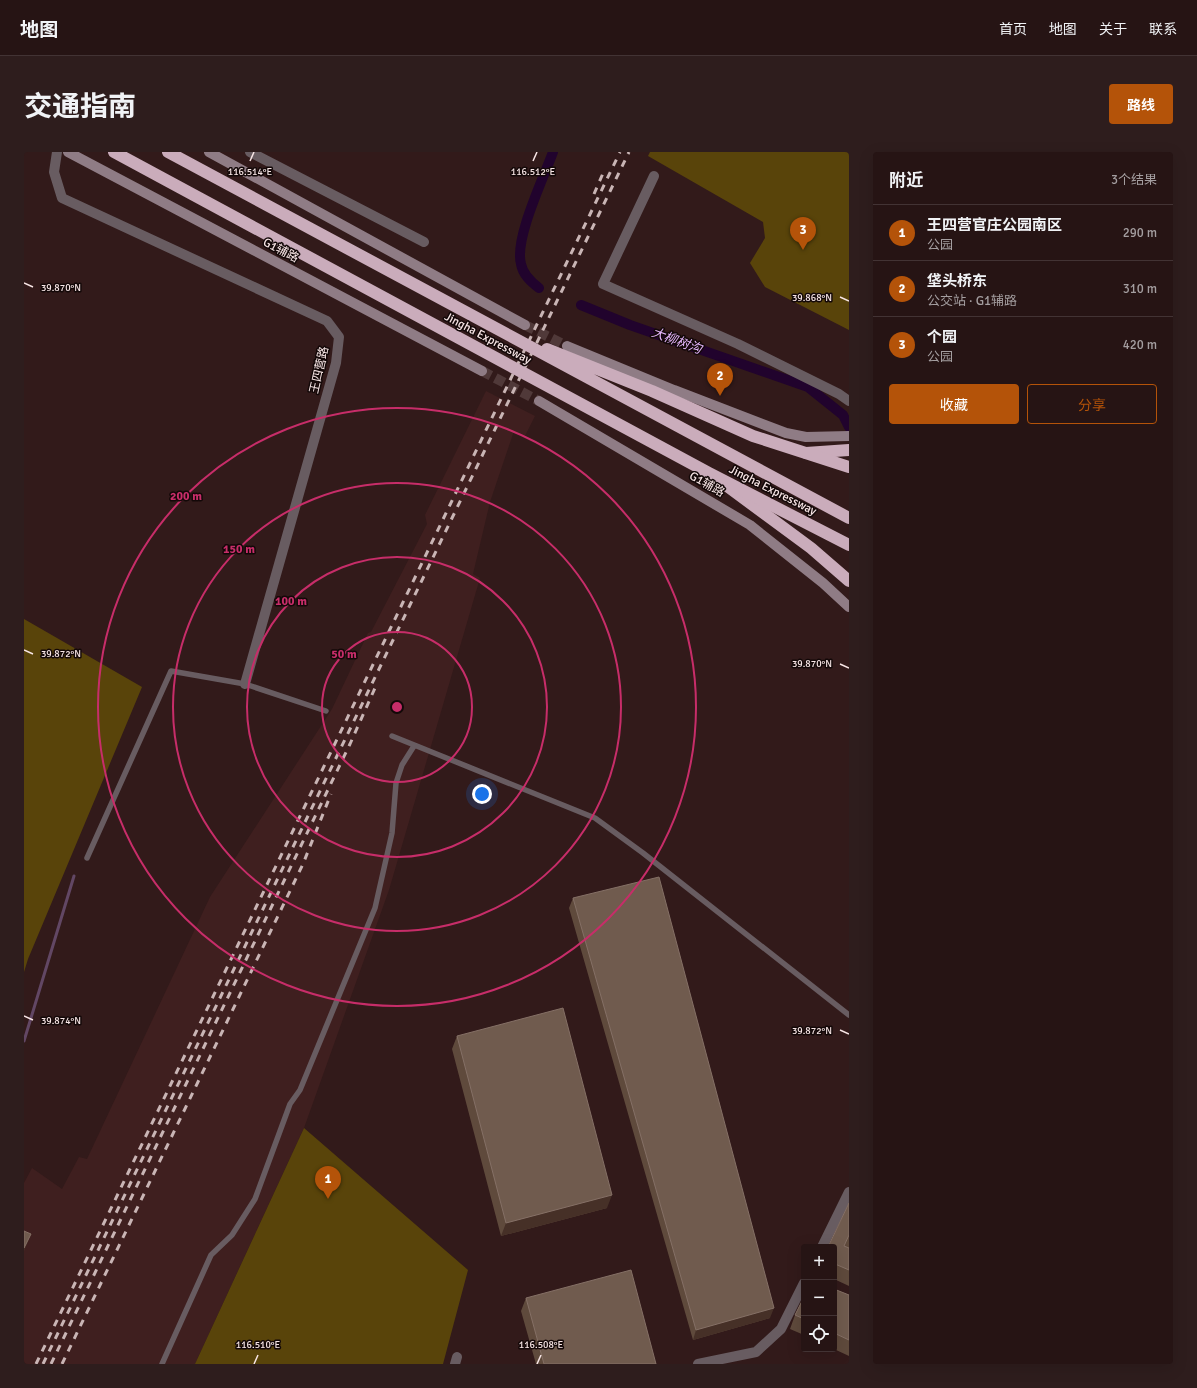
<!DOCTYPE html>
<html lang="zh">
<head>
<meta charset="utf-8">
<style>
	:root { --surface:#261414; --page:#2e1d1d; --text:#f1f3f6; --muted:#a49ea0; --line:#423334; --accent:#b45309 }
	body { margin:0; font-family:Signika,"Noto Sans SC",sans-serif; background:var(--page); color:var(--text) }
	.controls { position:absolute; right:12px; bottom:12px; display:grid; overflow:hidden; border-radius:4px; box-shadow:0 4px 16px #0002 }
	.controls button { width:36px; height:36px; display:grid; place-items:center; padding:0; border:0; border-bottom:1px solid var(--line); background:var(--surface); color:var(--text); font:20px sans-serif }
	.you { position:absolute; left:458px; top:642px; width:14px; height:14px; margin:-10px; border:3px solid #fff; border-radius:50%; background:#1a73e8; box-shadow:0 0 0 6px #1a73e833 }
	.badge { display:grid; place-items:center; width:26px; height:26px; border-radius:50%; background:var(--accent); color:#fff; font-size:13px; font-weight:700 }
	.pin { position:absolute; translate:-50% -33px; filter:drop-shadow(0 1px 2px #0008) }
	.pin::after { content:''; position:absolute; top:21px; width:14px; height:12px; background:inherit; clip-path:polygon(0 0,100% 0,50% 100%) }
	.list { margin:0; padding:0; list-style:none }
	h2 { display:flex; justify-content:space-between; align-items:center; height:52px; margin:0; padding:0 16px; font-size:17px }
	h2 small { font-size:13px; font-weight:400; color:var(--muted) }
	.list li { display:grid; grid-template-columns:26px 1fr auto; gap:12px; align-items:center; box-sizing:border-box; height:56px; padding:0 16px; border-top:1px solid var(--line) }
	.list b { display:block; font-size:15px; white-space:nowrap }
	.list p { margin:0; font-size:13px; white-space:nowrap; color:var(--muted) }
	.list em { font-size:13px; font-style:normal; color:var(--muted) }
	.actions { display:flex; gap:8px; padding:12px 16px }
	.actions a { flex:1; padding:9px 0; border:1px solid var(--accent); border-radius:4px; text-align:center; font-size:14px; color:var(--accent) }
	.actions .main { background:var(--accent); color:#fff }
	.icon { flex:none; width:22px; height:22px; fill:none; stroke:currentColor; stroke-width:2; stroke-linecap:round; stroke-linejoin:round }
	.map { position:relative; flex:none; width:825px; height:1212px; overflow:hidden; border-radius:4px }
	header { display:flex; align-items:center; gap:24px; box-sizing:border-box; height:56px; padding:0 20px; background:var(--surface); border-bottom:1px solid var(--line) }
	header strong { font-size:19px }
	nav { display:flex; gap:22px; margin-inline-start:auto; font-size:14px }
	.intro { display:flex; align-items:center; justify-content:space-between; box-sizing:border-box; height:96px; padding:0 24px }
	h1 { margin:0; font-size:28px }
	.button { padding:10px 18px; border-radius:4px; background:var(--accent); color:#fff; font-size:14px; font-weight:700 }
	main { display:flex; gap:24px; padding:0 24px }
	aside { flex:1; background:var(--surface); border-radius:4px; box-shadow:0 4px 16px #0002 }
	.map>svg:first-child { display:block }
	.built { fill:#3f1f1f }
	.green { fill:#59440a }
	.lines { fill:none; stroke-linecap:round; stroke-linejoin:round }
	.stream { stroke:#624764; stroke-width:3 }
	.canal { stroke:#21032d; stroke-width:10 }
	.secondary-tunnel { stroke:#503939; stroke-width:10; stroke-dasharray:10 5; stroke-linecap:butt }
	.service { stroke:#685c61; stroke-width:5.5 }
	.minor { stroke:#685c61; stroke-width:10 }
	.secondary { stroke:#8f7c85; stroke-width:10 }
	.motorway { stroke:#caacbb; stroke-width:12 }
	.rail { stroke:#c9b5b5; stroke-width:3; stroke-dasharray:7 7; stroke-linecap:butt }
	.motorway-bridge { stroke:#caacbb; stroke-width:12 }
	.wall { fill:#5f4a3c }
	.shaded-wall { fill:#463027 }
	.building { fill:#705b4e; stroke:#857066 }
	.ticks { fill:none; stroke:#f8e6e6; stroke-width:1.5 }
	.ring { fill:none; stroke:#c72d69; stroke-width:2 }
	.labels { text-anchor:middle; stroke-width:3; stroke-linejoin:round; paint-order:stroke }
	.street-label { font-size:12px; fill:#f8e6e6; stroke:#130808 }
	.water-label { font-size:13px; font-style:italic; fill:#e5b6fd; stroke:#130808 }
	.ticks-label { font-size:10px; text-anchor:middle; fill:#f8e6e6; stroke:#130808; stroke-width:3; stroke-linejoin:round; paint-order:stroke }
	.centre { fill:#c72d69; stroke:#130808; stroke-width:2 }
	.ring-label { font-size:12px; text-anchor:middle; font-weight:bold; fill:#c72d69; stroke:#130808; stroke-width:3; stroke-linejoin:round; paint-order:stroke }
</style>
</head>
<body>
<header>
<strong>地图</strong>
<nav><a>首页</a><a>地图</a><a>关于</a><a>联系</a></nav>
</header>
<div class="intro"><h1>交通指南</h1><a class="button">路线</a></div>
<main>
<div class="map">
<svg width="825" height="1212" viewBox="0 0 825 1212">
	<rect width="100%" height="100%" fill="#321a1a"/>
	<path class="built" d="M462,239L511,264L501,284L490,279L466,350L449,422L456,426L365,738L280,976L171,1212H0V1031L8,1016L38,1037L55,1005L63,1007L186,745L308,557L344,481L347,480L403,372L401,363Z"/>
	<path class="green" d="M626,0H825V178L741,135L726,111L741,86L739,70L624,4Z
		M0,467L118,535L4,807L0,820Z
		M280,976L444,1118L419,1212H171Z"/>
	<g class="lines">
		<path class="stream" d="M0,889L50,724"/>
		<path class="canal" d="M515,136C507,130 499,123 497,112C490,87 520,25 529,0
			M557,153L606,173L784,235L819,263L825,275"/>
		<path class="secondary-tunnel" d="M501,173L543,194
			M458,219L515,249"/>
		<path class="service" d="M368,584L571,666L619,701L825,863
			M63,706L147,519L221,532L302,559
			M138,1212L187,1103L208,1083L231,1047L266,952L276,938L351,756L368,681L372,631L378,613L390,594"/>
		<path class="minor" d="M33,0L30,20L38,46L303,169L315,185L312,211L221,532
			M226,0L400,90
			M630,24L579,132L714,192L815,242L825,249
			M798,1095L825,1040
			M431,1212L433,1205
			M674,1212L732,1200L757,1177L780,1131"/>
		<path class="secondary" d="M44,0L458,219
			M185,0L501,173
			M543,194L650,238L762,281L782,285L825,284
			M515,249L726,373L799,431L825,455"/>
		<path class="motorway" d="M782,301L825,298
			M703,334L787,396L825,429"/>
		<path class="rail" d="M570,42L580,19
			M12,1212L596,0
			M19,1212L605,0
			M27,1212L326,592L351,536
			M38,1212L279,712L307,642"/>
		<path class="motorway-bridge" d="M90,0L685,321L825,393
			M144,0L825,366
			M523,197L628,239L729,284L825,315"/>
	</g>
	<path class="wall" d="M549,746L746,1166L669,1188L545,756Z
		M433,884L583,1056L477,1084L428,897Z
		M825,1051V1134L810,1127V1095Z
		M810,1137L825,1143V1204L810,1197Z
		M780,1145V1183L766,1177L771,1163Z
		M502,1146L632,1212H512L497,1159Z"/>
	<path class="shaded-wall" d="M588,1043L583,1056L477,1084L482,1071Z
		M7,1082L3,1092L0,1099V1096Z
		M750,1156L746,1166L669,1188L672,1178Z"/>
	<path class="building" d="M635,725L750,1156L672,1178L549,746Z
		M539,856L588,1043L482,1071L433,884Z
		M825,1051V1083L820,1094L825,1096V1118L811,1112L810,1114V1095H804Z
		M0,1079L7,1082L0,1096Z
		M607,1118L632,1212H520L502,1146Z
		M810,1137L825,1143V1188L810,1181Z
		M780,1145V1167L771,1163Z"/>
	<path class="ticks" d="M226,9L230,0M509,9L513,0M0,131L9,135M816,145L825,149M0,498L9,502M816,512L825,516M0,864L9,868M816,878L825,882M230,1212L234,1203M513,1212L517,1203"/>
	<g class="ring">
		<circle cx="373" cy="555" r="75"/>
		<circle cx="373" cy="555" r="150"/>
		<circle cx="373" cy="555" r="224"/>
		<circle cx="373" cy="555" r="299"/>
	</g>
	<g class="labels">
		<g class="street-label">
			<text transform="translate(257 98) rotate(28)" y="4">G1辅路</text>
			<text transform="translate(464 186) rotate(28)" y="4">Jingha Expressway</text>
			<text transform="translate(295 218) rotate(-77)" y="4">王四营路</text>
			<text transform="translate(683 332) rotate(30)" y="4">G1辅路</text>
			<text transform="translate(749 338) rotate(27)" y="4">Jingha Expressway</text>
		</g>
		<g class="water-label">
			<text transform="translate(653 188) rotate(20)" y="5">大柳树沟</text>
		</g>
	</g>
	<g class="ticks-label">
		<text x="226" y="23">116.514°E</text>
		<text x="509" y="23">116.512°E</text>
		<text x="37" y="139">39.870°N</text>
		<text x="788" y="149">39.868°N</text>
		<text x="37" y="505">39.872°N</text>
		<text x="788" y="515">39.870°N</text>
		<text x="37" y="872">39.874°N</text>
		<text x="788" y="882">39.872°N</text>
		<text x="234" y="1196">116.510°E</text>
		<text x="517" y="1196">116.508°E</text>
	</g>
	<circle cx="373" cy="555" r="6" class="centre"/>
	<g class="ring-label">
		<text x="162" y="348">200 m</text>
		<text x="215" y="401">150 m</text>
		<text x="267" y="453">100 m</text>
		<text x="320" y="506">50 m</text>
	</g>
</svg>
<div class="controls">
<button>+</button>
<button>−</button>
<button><svg class="icon" aria-label="locate" viewBox="0 0 24 24"><circle cx="12" cy="12" r="6"/><path d="M12 2v4M12 18v4M2 12h4M18 12h4"/></svg></button>
</div>
<div class="you"></div>
<div class="pin badge" style="left:304px;top:1047px">1</div>
<div class="pin badge" style="left:696px;top:244px">2</div>
<div class="pin badge" style="left:779px;top:98px">3</div>
</div>
<aside>
<h2>附近<small>3个结果</small></h2>
<ul class="list">
<li><span class="badge">1</span><div><b>王四营官庄公园南区</b><p>公园</p></div><em>290 m</em></li>
<li><span class="badge">2</span><div><b>垡头桥东</b><p>公交站 · G1辅路</p></div><em>310 m</em></li>
<li><span class="badge">3</span><div><b>个园</b><p>公园</p></div><em>420 m</em></li>
</ul>
<div class="actions"><a class="main">收藏</a><a>分享</a></div>
</aside>
</main>
</body>
</html>
